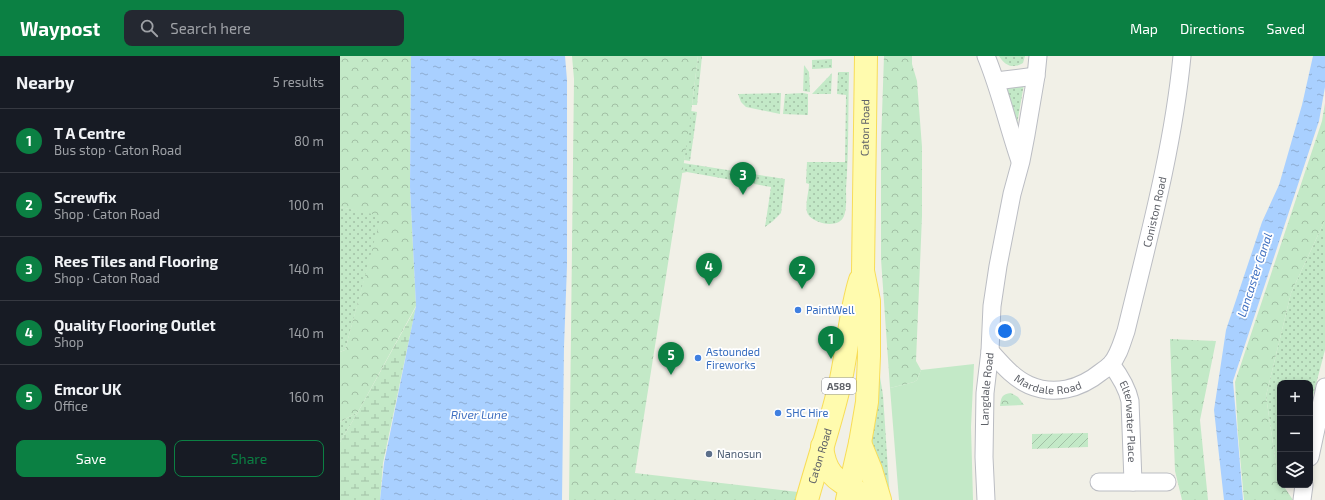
<!DOCTYPE html>
<html lang="en">
<head>
<meta charset="utf-8">
<style>
	:root { --surface:#171b24; --page:#242831; --text:#f1f3f6; --muted:#9ea1a6; --line:#363941; --accent:#0b8043 }
	body { margin:0; font-family:"Exo 2",sans-serif; background:var(--page); color:var(--text) }
	.controls { position:absolute; right:12px; bottom:12px; display:grid; overflow:hidden; border-radius:8px; box-shadow:0 2px 6px #0003 }
	.controls button { width:36px; height:36px; display:grid; place-items:center; padding:0; border:0; border-bottom:1px solid var(--line); background:var(--surface); color:var(--text); font:20px sans-serif }
	.you { position:absolute; left:665px; top:275px; width:14px; height:14px; margin:-10px; border:3px solid #fff; border-radius:50%; background:#1a73e8; box-shadow:0 0 0 6px #1a73e833 }
	.badge { display:grid; place-items:center; width:26px; height:26px; border-radius:50%; background:var(--accent); color:#fff; font-size:13px; font-weight:700 }
	.pin { position:absolute; translate:-50% -33px; filter:drop-shadow(0 1px 2px #0008) }
	.pin::after { content:''; position:absolute; top:21px; width:14px; height:12px; background:inherit; clip-path:polygon(0 0,100% 0,50% 100%) }
	.list { margin:0; padding:0; list-style:none }
	h2 { display:flex; justify-content:space-between; align-items:center; height:52px; margin:0; padding:0 16px; font-size:17px }
	h2 small { font-size:13px; font-weight:400; color:var(--muted) }
	.list li { display:grid; grid-template-columns:26px 1fr auto; gap:12px; align-items:center; box-sizing:border-box; height:64px; padding:0 16px; border-top:1px solid var(--line) }
	.list b { display:block; font-size:15px; white-space:nowrap }
	.list p { margin:0; font-size:13px; white-space:nowrap; color:var(--muted) }
	.list em { font-size:13px; font-style:normal; color:var(--muted) }
	.actions { display:flex; gap:8px; padding:12px 16px }
	.actions a { flex:1; padding:9px 0; border:1px solid var(--accent); border-radius:8px; text-align:center; font-size:14px; color:var(--accent) }
	.actions .main { background:var(--accent); color:#fff }
	.icon { flex:none; width:22px; height:22px; fill:none; stroke:currentColor; stroke-width:2; stroke-linecap:round; stroke-linejoin:round }
	.map { position:relative; flex:none; width:985px; height:444px; overflow:hidden }
	header { display:flex; align-items:center; gap:24px; box-sizing:border-box; height:56px; padding:0 20px; background:var(--accent); color:#fff }
	header strong { font-size:19px }
	nav { display:flex; gap:22px; margin-inline-start:auto; font-size:14px }
	.search { width:280px; height:36px; background:var(--page); display:flex; align-items:center; gap:10px; box-sizing:border-box; padding:0 14px; border-radius:8px; color:var(--muted); font-size:15px }
	main { display:flex }
	aside { flex:1; background:var(--surface) }
	.map>svg:first-child { display:block }
	.grass { fill:url(#grass-dots) }
	.forest { fill:url(#forest-crowns) }
	.wetland { fill:url(#wetland-marsh) }
	.park { fill:#c3e9c7 }
	.garden { fill:url(#garden-furrows) }
	.water { fill:url(#water-ripples) }
	.lines { fill:none; stroke-linecap:round; stroke-linejoin:round }
	.street-casing { stroke:#bbbdc3; stroke-width:19 }
	.primary-casing { stroke:#f8dd58; stroke-width:24 }
	.street { stroke:#fff; stroke-width:17 }
	.primary { stroke:#fffbae; stroke-width:22 }
	.shop-dot { fill:#3f7fe0; stroke:#fff; stroke-width:1.5 }
	.service-dot { fill:#5c6f8a; stroke:#fff; stroke-width:1.5 }
	.labels { text-anchor:middle; stroke-width:3.5; stroke-linejoin:round; paint-order:stroke }
	.shield { fill:#fff; stroke:#8e9095; stroke-width:1 }
	.shield-label { font-size:10px; font-weight:bold; fill:#5e6168 }
	.street-label { font-size:11px; fill:#5e6168; stroke:#fff }
	.shop-label { font-size:11px; fill:#366cbe; stroke:#fff; text-anchor:start }
	.service-label { font-size:11px; fill:#4e5e75; stroke:#fff; text-anchor:start }
	.water-label { font-size:12px; font-style:italic; fill:#4171c1; stroke:#fff }
</style>
</head>
<body>
<header>
<strong>Waypost</strong>
<div class="search"><svg class="icon" aria-label="search" viewBox="0 0 24 24"><circle cx="10" cy="10" r="6"/><path d="M15 15l6 6"/></svg>Search here</div>
<nav><a>Map</a><a>Directions</a><a>Saved</a></nav>
</header>
<main>
<aside>
<h2>Nearby<small>5 results</small></h2>
<ul class="list">
<li><span class="badge">1</span><div><b>T A Centre</b><p>Bus stop · Caton Road</p></div><em>80 m</em></li>
<li><span class="badge">2</span><div><b>Screwfix</b><p>Shop · Caton Road</p></div><em>100 m</em></li>
<li><span class="badge">3</span><div><b>Rees Tiles and Flooring</b><p>Shop · Caton Road</p></div><em>140 m</em></li>
<li><span class="badge">4</span><div><b>Quality Flooring Outlet</b><p>Shop</p></div><em>140 m</em></li>
<li><span class="badge">5</span><div><b>Emcor UK</b><p>Office</p></div><em>160 m</em></li>
</ul>
<div class="actions"><a class="main">Save</a><a>Share</a></div>
</aside>
<div class="map">
<svg width="985" height="444" viewBox="0 0 985 444">
	<defs>
		<pattern id="grass-dots" width="8" height="8" patternUnits="userSpaceOnUse"><rect width="8" height="8" fill="#c3e9c7"/><path d="M2 2h.1M6 6h.1" fill="none" stroke="#a2c0a5" stroke-width="1.8" stroke-linecap="round"/></pattern>
		<pattern id="forest-crowns" width="20" height="18" patternUnits="userSpaceOnUse"><rect width="20" height="18" fill="#c3e9c7"/><path d="M2 6a3 3 0 1 1 6 0M12 15a3 3 0 1 1 6 0" fill="none" stroke="#a2c0a5"/></pattern>
		<pattern id="wetland-marsh" width="20" height="14" patternUnits="userSpaceOnUse"><rect width="20" height="14" fill="#c3e9c7"/><path d="M1 5h8M5 5V1M11 12h8M15 12V8" fill="none" stroke="#a2c0a5"/></pattern>
		<pattern id="garden-furrows" width="10" height="10" patternUnits="userSpaceOnUse"><rect width="10" height="10" fill="#c3e9c7"/><path d="M-1 1l2-2M0 10L10 0M9 11l2-2" fill="none" stroke="#a2c0a5"/></pattern>
		<pattern id="water-ripples" width="26" height="14" patternUnits="userSpaceOnUse"><rect width="26" height="14" fill="#a9d0ff"/><path d="M2 4q2-2 4 0t4 0M15 11q2-2 4 0t4 0" fill="none" stroke="#8dacd2"/></pattern>
	</defs>
	<rect width="100%" height="100%" fill="#f1f0e7"/>
	<path class="grass" d="M358,0H362L357,49H352Z
		M659,0H685L683,7C673,13 665,10 659,0Z
		M492,3V12L472,13V4Z
		M464,9L469,16L470,36L463,35Z
		M498,16H509C508,55 509,94 506,133C506,141 507,152 504,160C498,175 469,166 467,156C465,149 469,135 469,128L466,127L467,106H505L506,39L497,38Z
		M492,17L491,38H472Z
		M684,28L677,68L666,33L667,31Z
		M441,37L440,58L406,51L401,46L398,38Z
		M463,37L468,38V59L443,58L445,38Z
		M351,55L357,56L350,105L344,104Z
		M343,107L445,123L441,157L433,165L425,171L431,131L347,116L342,117Z
		M0,151L42,159L5,294L0,296Z
		M985,164V294L970,351V327H940V425L938,422L926,340L951,237Z
		M537,321H540L543,339L550,444L531,390L532,373Z
		M18,356L0,386V366Z"/>
	<path class="forest" d="M0,0H71L70,131L76,250L18,356L0,366V296L5,294L41,160L0,151Z
		M232,0H358L349,74L295,417L458,436L455,444H229L234,23Z
		M544,0H572V8L577,25L582,91V160L576,305L581,314L577,324L574,326L550,332L541,203V87Z
		M985,47V164L951,237L926,340L938,422L940,425V429H943L953,444H904L898,378L895,326L982,65Z
		M830,283L876,285L860,364L868,444H842L835,415Z
		M671,337L678,341L684,349L660,350C661,341 662,338 671,337Z"/>
	<path class="wetland" d="M76,251L43,407L40,444H0V386L18,356Z"/>
	<path class="park" d="M634,308L631,371L633,444H559L550,332L574,326L577,324L581,314Z"/>
	<path class="garden" d="M748,377V391L692,393V378Z"/>
	<path class="water" d="M71,0H225L227,24V210L224,291L222,444H40L44,407L76,250L70,131Z
		M973,0H985V31L979,65L893,325L903,444H884L874,354L886,274L922,166L939,129L962,49Z"/>
	<g class="lines">
		<defs>
			<g id="street">
				<path d="M646,0C660,34 668,70 680,105"/>
				<path d="M656,25L696,20"/>
				<path id="s1" d="M650,295C661,307 673,322 689,329C714,340 740,333 761,316C764,314 768,311 771,308C779,299 782,286 786,275C808,184 833,93 842,0"/>
				<path id="s2" d="M771,308C780,320 787,331 790,345L793,426"/>
				<path d="M970,401L985,331"/>
				<path d="M759,426H827"/>
				<path id="s3" d="M646,444L644,401L645,337L650,295L652,250L658,210L672,138L681,105L686,79L696,20L698,0"/>
				<path d="M962,444L964,429"/>
			</g>
			<g id="primary">
				<path d="M520,387L531,414L540,444"/>
				<path d="M482,390C485,418 495,423 518,436C523,439 528,441 532,444"/>
				<path id="s4" d="M467,444C478,404 492,364 501,323C508,290 510,256 520,224"/>
				<path id="s5" d="M507,444L520,387L527,346L529,300V245L523,215L526,0"/>
			</g>
		</defs>
		<use href="#street" class="street-casing"/>
		<use href="#primary" class="primary-casing"/>
		<use href="#street" class="street"/>
		<use href="#primary" class="primary"/>
	</g>
	<g class="shop-dot">
		<circle cx="458" cy="254" r="4"/>
		<circle cx="358" cy="302" r="4"/>
		<circle cx="438" cy="357" r="4"/>
	</g>
	<circle class="service-dot" cx="369" cy="398" r="4"/>
	<g class="labels">
		<rect class="shield" x="482" y="322" width="34" height="16" rx="3"/>
		<g class="shield-label">
			<text x="499" y="334">A589</text>
		</g>
		<g class="street-label">
			<text dy="4" stroke="none"><textPath href="#s5" startOffset="375">Caton Road</textPath></text>
			<text dy="4" stroke="none"><textPath href="#s1" startOffset="301">Coniston Road</textPath></text>
			<text dy="4" stroke="none"><textPath href="#s1" startOffset="71">Mardale Road</textPath></text>
			<text dy="4" stroke="none"><textPath href="#s3" startOffset="111">Langdale Road</textPath></text>
			<text dy="4" stroke="none"><textPath href="#s2" startOffset="62">Elterwater Place</textPath></text>
			<text dy="4" stroke="none"><textPath href="#s4" startOffset="46">Caton Road</textPath></text>
		</g>
		<g class="shop-label">
			<text x="466" y="258">PaintWell</text>
			<text x="366" y="300">Astounded<tspan x="366" dy="13">Fireworks</tspan></text>
			<text x="446" y="361">SHC Hire</text>
		</g>
		<g class="service-label">
			<text x="377" y="402">Nanosun</text>
		</g>
		<g class="water-label">
			<text transform="translate(915 219) rotate(-72)" y="4">Lancaster Canal</text>
			<text x="139" y="363">River Lune</text>
		</g>
	</g>
</svg>
<div class="controls">
<button>+</button>
<button>−</button>
<button><svg class="icon" aria-label="layers" viewBox="0 0 24 24"><path d="M12 4l9 5-9 5-9-5zM3 14l9 5 9-5"/></svg></button>
</div>
<div class="you"></div>
<div class="pin badge" style="left:491px;top:303px">1</div>
<div class="pin badge" style="left:462px;top:233px">2</div>
<div class="pin badge" style="left:403px;top:139px">3</div>
<div class="pin badge" style="left:369px;top:230px">4</div>
<div class="pin badge" style="left:331px;top:319px">5</div>
</div>
</main>
</body>
</html>
